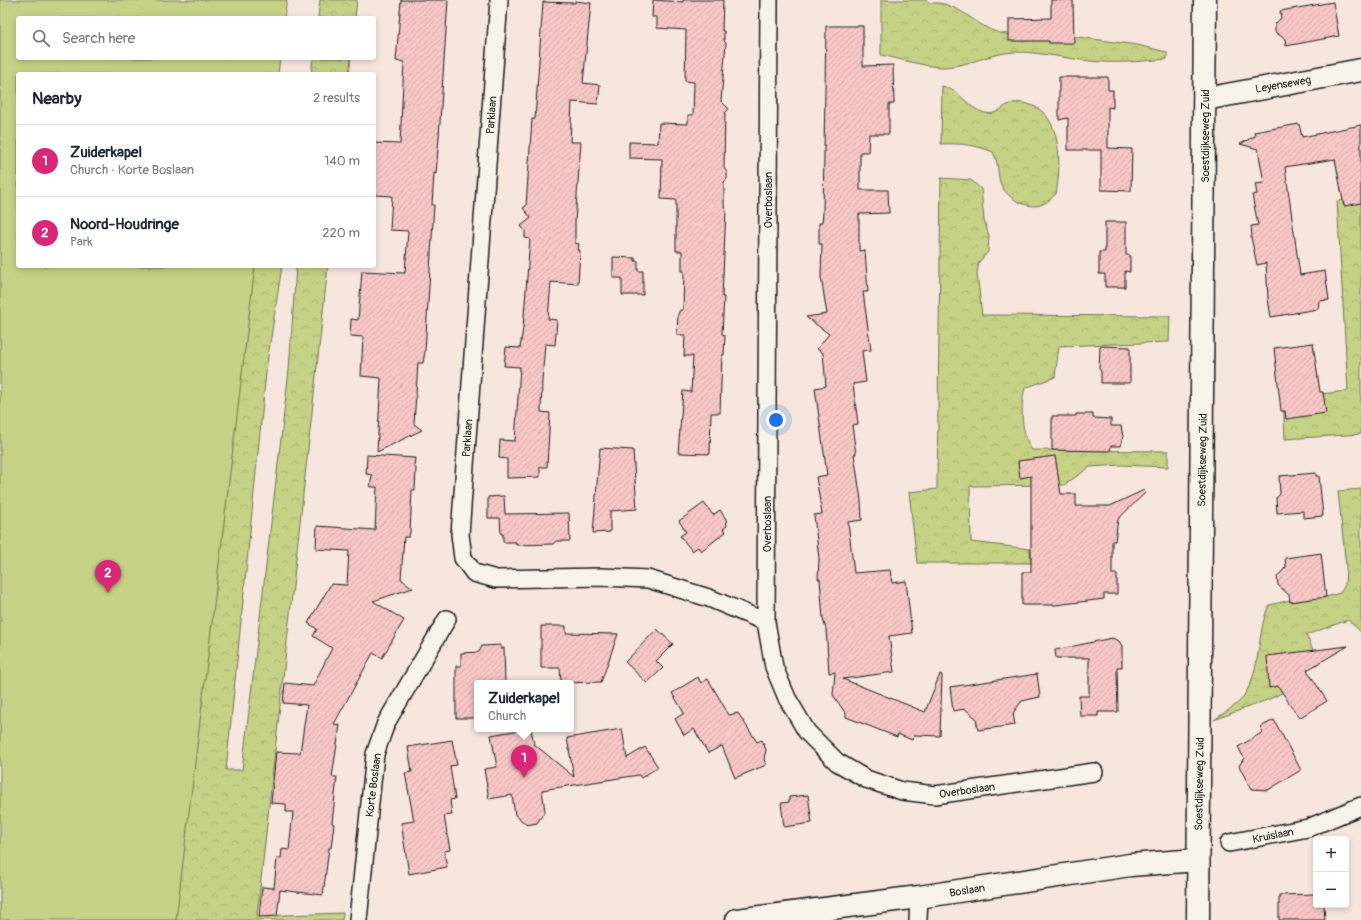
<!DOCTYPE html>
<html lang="en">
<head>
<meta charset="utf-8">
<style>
	:root { --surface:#fff; --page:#f2f2f3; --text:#1f2937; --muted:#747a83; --line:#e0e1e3; --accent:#db2777 }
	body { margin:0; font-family:Pangolin,sans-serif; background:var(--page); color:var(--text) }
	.controls { position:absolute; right:12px; bottom:12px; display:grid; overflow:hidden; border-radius:4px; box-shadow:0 2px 6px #0003 }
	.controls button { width:36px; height:36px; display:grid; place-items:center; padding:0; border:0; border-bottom:1px solid var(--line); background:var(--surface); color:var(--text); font:20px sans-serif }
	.you { position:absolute; left:776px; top:420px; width:14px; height:14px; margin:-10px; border:3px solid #fff; border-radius:50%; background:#1a73e8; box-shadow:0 0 0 6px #1a73e833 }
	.badge { display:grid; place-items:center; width:26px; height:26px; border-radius:50%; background:var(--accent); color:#fff; font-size:13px; font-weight:700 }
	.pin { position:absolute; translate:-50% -33px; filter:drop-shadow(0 1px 2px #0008) }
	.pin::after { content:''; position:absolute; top:21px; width:14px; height:12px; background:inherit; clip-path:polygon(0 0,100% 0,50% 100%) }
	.popup { position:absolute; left:474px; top:680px; width:100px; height:52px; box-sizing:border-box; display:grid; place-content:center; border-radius:4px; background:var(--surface); filter:drop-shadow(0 1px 3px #0005); font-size:13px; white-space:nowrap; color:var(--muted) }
	.popup b { font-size:15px; color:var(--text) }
	.popup::after { content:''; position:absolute; left:50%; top:100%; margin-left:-8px; border:8px solid transparent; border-top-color:var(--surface) }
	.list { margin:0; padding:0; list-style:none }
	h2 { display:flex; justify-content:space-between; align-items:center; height:52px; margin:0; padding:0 16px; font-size:17px }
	h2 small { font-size:13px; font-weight:400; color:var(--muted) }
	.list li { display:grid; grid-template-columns:26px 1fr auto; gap:12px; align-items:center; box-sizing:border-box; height:72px; padding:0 16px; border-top:1px solid var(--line) }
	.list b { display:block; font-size:15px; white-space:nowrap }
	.list p { margin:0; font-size:13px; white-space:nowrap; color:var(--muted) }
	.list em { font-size:13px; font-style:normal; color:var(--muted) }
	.icon { flex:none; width:22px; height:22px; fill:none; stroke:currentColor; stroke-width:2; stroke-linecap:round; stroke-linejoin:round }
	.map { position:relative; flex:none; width:1361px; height:920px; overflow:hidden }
	.search { position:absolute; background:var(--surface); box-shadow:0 2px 6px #0003; left:16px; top:16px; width:360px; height:44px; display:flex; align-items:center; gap:10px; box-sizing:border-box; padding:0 14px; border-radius:4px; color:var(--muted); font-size:15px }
	.panel { position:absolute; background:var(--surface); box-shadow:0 2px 6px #0003; left:16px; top:72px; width:360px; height:196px; border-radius:4px }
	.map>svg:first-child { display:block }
	.forest { fill:url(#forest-crowns); stroke:#707650 }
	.park { fill:#c5d185; stroke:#707650 }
	.building { fill:url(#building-hatch); stroke:#1c1c1c }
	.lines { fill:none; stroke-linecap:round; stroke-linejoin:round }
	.minor-casing { stroke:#1c1c1c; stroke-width:20 }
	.tertiary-casing { stroke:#1c1c1c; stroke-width:25 }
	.secondary-casing { stroke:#1c1c1c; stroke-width:25 }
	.minor { stroke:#f7f3e8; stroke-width:17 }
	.tertiary { stroke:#f7f3e8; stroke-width:22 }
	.secondary { stroke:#f7f3e8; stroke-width:22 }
	.labels { text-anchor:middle; stroke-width:3; stroke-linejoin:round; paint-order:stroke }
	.street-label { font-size:11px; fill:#1c1c1c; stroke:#f7f3e8 }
</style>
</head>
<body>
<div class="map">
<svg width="1361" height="920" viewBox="0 0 1361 920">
	<defs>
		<pattern id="forest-crowns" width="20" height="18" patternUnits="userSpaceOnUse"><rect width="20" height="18" fill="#c5d185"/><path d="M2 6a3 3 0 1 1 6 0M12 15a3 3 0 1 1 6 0" fill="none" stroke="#a9b372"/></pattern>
		<pattern id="building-hatch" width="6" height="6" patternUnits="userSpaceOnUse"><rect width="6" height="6" fill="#f8c7c6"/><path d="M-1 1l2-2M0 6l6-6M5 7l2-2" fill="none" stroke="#d4aaaa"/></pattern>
	</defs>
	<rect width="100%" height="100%" fill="#f7e6de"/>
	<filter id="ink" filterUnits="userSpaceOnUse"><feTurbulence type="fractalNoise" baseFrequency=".025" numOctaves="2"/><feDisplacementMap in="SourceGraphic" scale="8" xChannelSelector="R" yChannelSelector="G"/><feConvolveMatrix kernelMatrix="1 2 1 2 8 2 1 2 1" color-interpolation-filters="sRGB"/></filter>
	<g filter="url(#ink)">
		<path class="forest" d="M320,0H357L355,18H318Z
			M881,0H926L930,3C963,0 980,36 1012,34C1017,34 1022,31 1027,30L1137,45L1167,52V59C1146,61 1125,63 1103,62C1074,61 1045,52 1015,52C990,53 969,66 944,67C930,68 896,58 881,55Z
			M313,58H351L349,74H311Z
			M942,86C963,91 966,108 985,113C999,116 1002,105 1013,103C1018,102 1026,103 1031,105C1063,116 1061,168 1056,194C1052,197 1048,202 1043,204C1028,211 1004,197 1000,182C997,171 999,164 993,152C976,145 961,143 941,144Z
			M941,178L971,180L981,189L984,220L989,236L988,252L979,262L977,273L982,315L1170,316L1169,342L1059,346L1055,377L1025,388C1020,406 1021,435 1032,450L1168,451V467L1120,465L1090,467L1064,485L970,486L971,542L1030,549L1031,563H917L909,492L937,489Z
			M1361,198V434L1285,439L1283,398L1348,391L1337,201Z
			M100,266H282L267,363L226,770H242L289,370L296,266H328L257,916L343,913L342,920H80Z
			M1361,489V632L1348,620L1306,635L1316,656L1295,686L1272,698L1214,720C1223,713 1237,706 1243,697C1262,670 1256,634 1269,605L1304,597H1326L1340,593L1345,585L1346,567L1338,491Z"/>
		<path class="park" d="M0,0H287L284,18H18V58H280L278,74H18V266H255L176,920H0Z"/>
		<path class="building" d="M401,0H448L439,137L436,174L434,173L432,205H434L425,351L423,363H418L414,424L422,430L377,452L381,378L361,376L363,337L350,336L351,319L358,320L362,271L405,273L408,231L390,230L392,196L374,195V143L400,144L404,62L396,61Z
			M653,0L683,2V0H723L722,31H724V41L726,43L721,101L729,109L725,113L724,168L727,172V179L724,182V206L726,211L722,297H724L722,334L725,335L724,355H722L720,413H711L710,454L678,453L683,391L691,392L693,356H684L685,335H677L678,314L680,310H683L684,271H682V251H676V200L661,199L662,159L629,158V142L658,143L659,123L688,124V115H693L694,82L685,81L686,30L657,28V17H652Z
			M1051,0H1073L1074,43H1049V41H1009V19L1051,18Z
			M575,1L591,3L583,83L600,85L598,104L572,102L570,142H581L575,222V243L579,244L578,250H580L578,284L551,282L548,319L557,320L555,345L545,344L542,380L541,412L550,413L547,467H540V477L507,478V459L499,458L500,440L515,441L520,367L504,366L506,347L520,348L523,328L530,239L525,238V231L521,226L531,218L523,208L526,206L532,119H535L543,2L575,3Z
			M1333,2L1339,36L1286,46L1285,39L1275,32V24L1281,18L1280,11Z
			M826,26H863V66L893,65L894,104H889V134H869L868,152H860V190H888L889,213L859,214V251L865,250L868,292H863L871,350L862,351L866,382L853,384L858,424L852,425L856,454H854L861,500L862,520L848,522L854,573L890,570L892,583L906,581L912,633L889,636L894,672L843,679L925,712L940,674L942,675L940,736L915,735L912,740L898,734L897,737L846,717V714L833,695L835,672L829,673L826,629L823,619L820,579H818L819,559L814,515L822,514L816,477L827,475L815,388L826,386L823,353L817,349L829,334L806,317L827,314L821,277L822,244H819V223H822L823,213Z
			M1059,77H1108V90H1113V108L1108,107V148L1132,149L1131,191L1101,190V150H1068V118L1059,120Z
			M1299,124L1302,137L1361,125V203L1344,206L1335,159L1285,167L1300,275L1325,271L1329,300L1319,301L1318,309L1271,317L1268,299L1266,263L1257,265L1251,237L1252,235L1251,226L1258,225L1252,195L1257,194L1255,184L1264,183L1258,149L1240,144L1255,136L1254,132Z
			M1105,222H1126V255H1130V272L1125,271V287H1105V274H1099V252H1105Z
			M613,257L635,258V261H638V271H643V295H622V278H613Z
			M1313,343L1320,392H1323L1326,413L1286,419L1285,411H1281L1274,348Z
			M1100,346L1130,347V383H1101V371L1099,369Z
			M1076,414H1093V418L1111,419V426H1121L1123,437L1120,446H1111L1110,451L1052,450V416H1076Z
			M600,448L633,450L637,509L610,511V532L593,533Z
			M367,455L415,458L414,466L416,468L415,490H412L410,532L409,537H404L401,579L413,588L373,601L404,620L382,658L373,653L334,724L340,725L332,777H337L332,823L334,824L331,848H329L323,895L280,890L277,916L259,917L262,887L274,888L277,858H281L282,849L289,850L293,812H286V804L271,803L276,752L300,753L307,705L283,703L285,683L313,686L332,648L316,638L313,636L317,629L308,623L331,584L347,585L349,551L316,549L317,526L375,530L377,487H370L372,475L366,474Z
			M1055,456L1061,494H1076V506H1110L1144,490L1146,492L1118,519L1115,541H1112V574H1117V594H1104V599L1056,605H1022V572H1031V476L1020,478L1018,461Z
			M1316,473V476H1319L1323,516L1303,518V511L1277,513L1276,498L1280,494L1279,476Z
			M504,496L505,514L569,513L570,541H556L553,544L516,545V542H503V534H501L500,518H488V497Z
			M704,503L713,515L720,510L726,519L727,526L723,529L726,532L701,551L698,547L692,551L680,536L686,532L679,521Z
			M1321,553L1326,597L1290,602L1289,595L1278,585L1277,577L1286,567L1285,558Z
			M541,626H566V633L618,634L601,682L561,683L560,668H541Z
			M657,629L673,644L656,661L663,668L647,683L625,662Z
			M1112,638L1119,641L1122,646V667H1117L1118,712H1098V716H1080L1079,696H1089V658H1056L1055,650Z
			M501,645V649L504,648L505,683H477V718H456V666H461V653L479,652L482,646Z
			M1348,646L1307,670L1327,701L1299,718L1278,686L1269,688L1267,656Z
			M1037,674L1040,697L1022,701L1013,713L1015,725L978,730L976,718L965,709L953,711L950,687Z
			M698,677L701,683L708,679L729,715L738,713L757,742L762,740L766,750L764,759L766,765L735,778L722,746L708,753L694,729L684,735L675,719L684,713L672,693Z
			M1274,720L1301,770L1268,790L1251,789L1239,766L1244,758L1238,747L1263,732L1260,727Z
			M526,729H531L534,744L574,777L567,738L622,729L627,758L645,747L658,767L641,778L639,775L542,790L545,811L537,823L527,825L515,815L512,795L489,799L484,769L497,767L491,735Z
			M452,740L457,765L450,766L455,799L450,800L452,815L444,816L450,850L444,851L447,867L409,874L401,823L414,821L405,773L412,772L408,747Z
			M808,795L812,823L784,827L781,803L789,802V797Z
			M1316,894V905H1324L1325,920H1279V895Z"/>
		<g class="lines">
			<defs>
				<path id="minor" d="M499,0L460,534L463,558L474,573L496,579L602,577L648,579L709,598L766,622
					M769,0L766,622L774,667L787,698L807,732L837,762L866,779L902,791L935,795L1094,772
					M1229,843L1308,828L1361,806
					M358,920L375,754L386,723L447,619
					M918,920L919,897"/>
				<path id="tertiary" d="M1205,99L1361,70
					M737,920L919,897L1130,865L1198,860"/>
				<path id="secondary" d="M1198,920L1205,0"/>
			</defs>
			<use href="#minor" class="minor-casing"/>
			<use href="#tertiary" class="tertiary-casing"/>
			<use href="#secondary" class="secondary-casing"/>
			<use href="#minor" class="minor"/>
			<use href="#tertiary" class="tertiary"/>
			<use href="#secondary" class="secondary"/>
		</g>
	</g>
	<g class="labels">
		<g class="street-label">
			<text transform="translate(1283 84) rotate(-10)" y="4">Leyenseweg</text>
			<text transform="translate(491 115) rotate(-86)" y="4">Parklaan</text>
			<text transform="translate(1205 136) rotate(-90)" y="4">Soestdijkseweg Zuid</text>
			<text transform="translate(768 200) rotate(-90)" y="4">Overboslaan</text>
			<text transform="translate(467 438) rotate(-86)" y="4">Parklaan</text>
			<text transform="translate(1202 460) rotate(-89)" y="4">Soestdijkseweg Zuid</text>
			<text transform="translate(767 524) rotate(-90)" y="4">Overboslaan</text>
			<text transform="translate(1199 784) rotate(-89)" y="4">Soestdijkseweg Zuid</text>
			<text transform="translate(373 785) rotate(-83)" y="4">Korte Boslaan</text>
			<text transform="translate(967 790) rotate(-8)" y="4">Overboslaan</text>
			<text transform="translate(1273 835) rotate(-11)" y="4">Kruislaan</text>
			<text transform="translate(967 890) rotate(-9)" y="4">Boslaan</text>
		</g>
	</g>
</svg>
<div class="controls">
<button>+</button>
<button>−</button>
</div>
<div class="you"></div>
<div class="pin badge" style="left:524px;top:778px">1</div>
<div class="popup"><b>Zuiderkapel</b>Church</div>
<div class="pin badge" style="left:108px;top:593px">2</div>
<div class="search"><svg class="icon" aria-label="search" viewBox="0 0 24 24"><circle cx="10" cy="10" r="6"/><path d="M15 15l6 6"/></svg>Search here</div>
<section class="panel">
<h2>Nearby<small>2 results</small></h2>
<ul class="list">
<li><span class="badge">1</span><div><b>Zuiderkapel</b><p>Church · Korte Boslaan</p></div><em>140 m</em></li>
<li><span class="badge">2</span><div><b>Noord-Houdringe</b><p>Park</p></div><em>220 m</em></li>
</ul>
</section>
</div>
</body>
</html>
